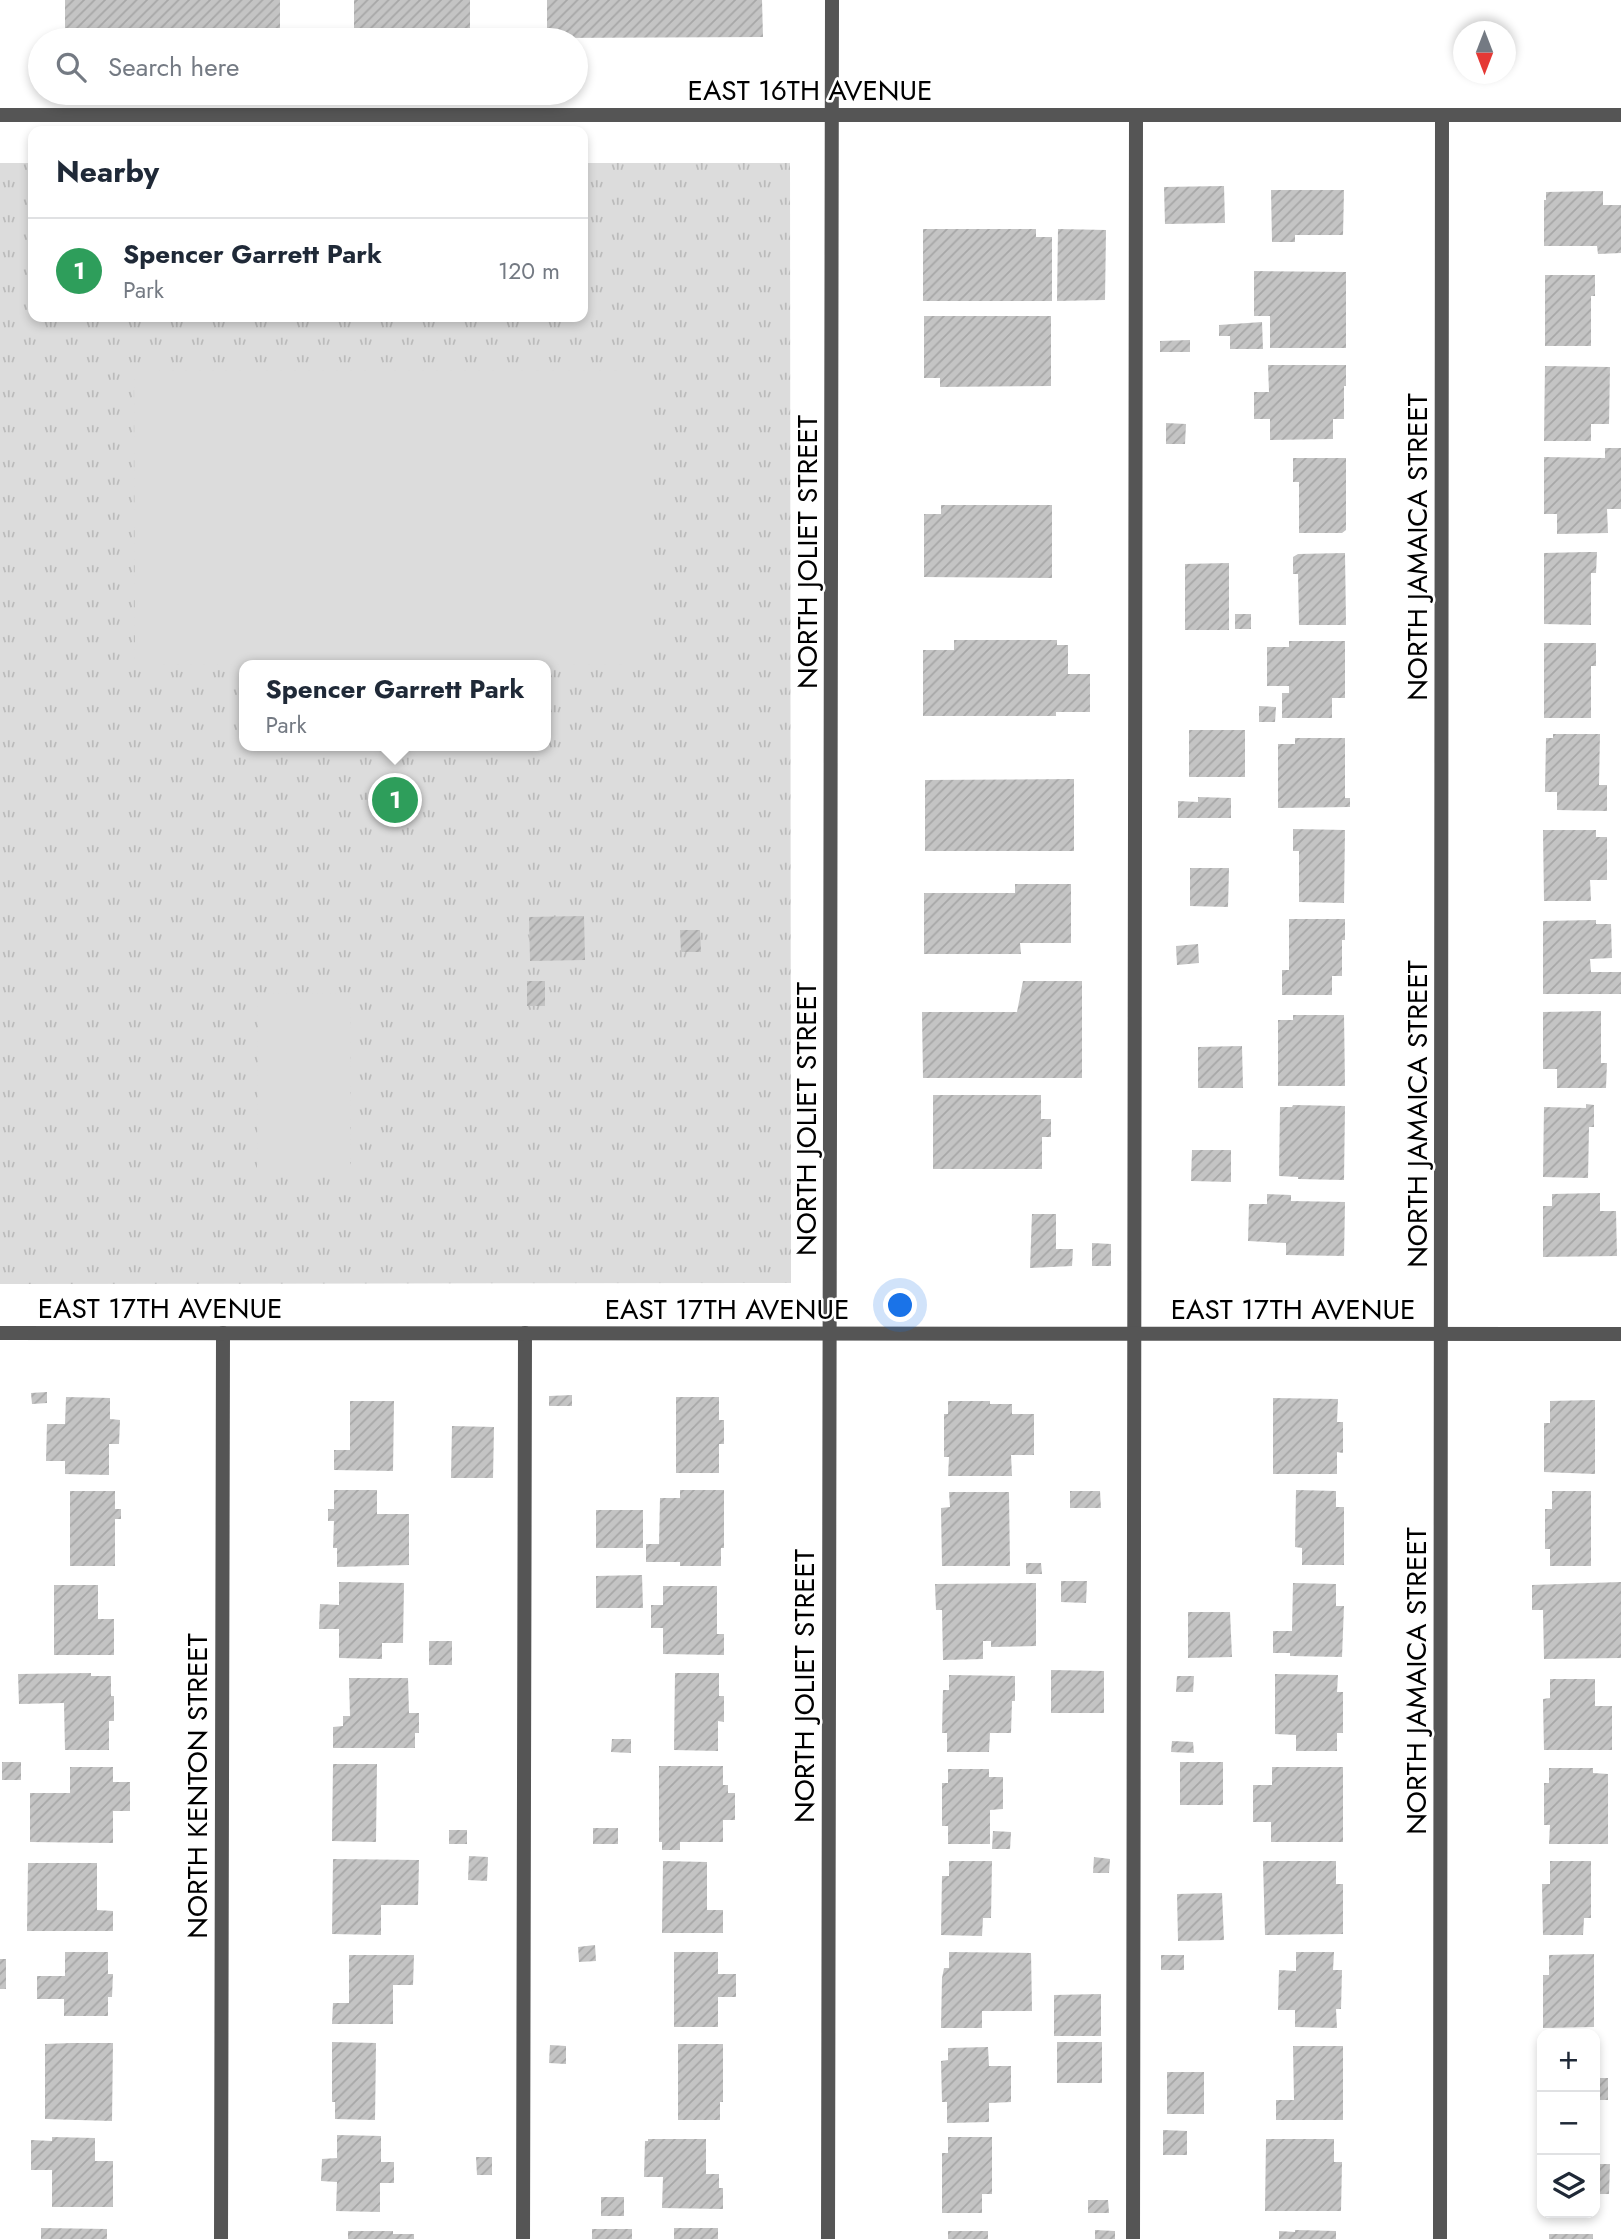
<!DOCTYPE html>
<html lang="en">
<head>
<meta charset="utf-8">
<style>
	:root { --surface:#fff; --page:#f2f2f3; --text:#1f2937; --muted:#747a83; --line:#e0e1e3; --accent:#db2777 }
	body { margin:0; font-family:Jost,sans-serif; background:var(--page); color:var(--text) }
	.controls { position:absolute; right:21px; bottom:21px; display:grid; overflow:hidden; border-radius:14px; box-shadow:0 4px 10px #0003 }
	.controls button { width:63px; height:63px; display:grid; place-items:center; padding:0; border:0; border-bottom:2px solid var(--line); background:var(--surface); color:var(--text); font:35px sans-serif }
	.compass { position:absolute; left:1453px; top:21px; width:63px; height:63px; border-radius:50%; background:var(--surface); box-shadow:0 4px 10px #0003; rotate:180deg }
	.you { position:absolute; left:901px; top:1306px; width:24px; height:24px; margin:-18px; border:5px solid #fff; border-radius:50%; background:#1a73e8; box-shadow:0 0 0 10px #1a73e833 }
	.badge { display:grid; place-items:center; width:46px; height:46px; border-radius:50%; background:var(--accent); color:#fff; font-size:23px; font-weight:700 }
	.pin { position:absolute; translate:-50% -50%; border:4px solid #fff; box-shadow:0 2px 7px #0006 }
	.popup { position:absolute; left:239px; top:660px; width:312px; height:91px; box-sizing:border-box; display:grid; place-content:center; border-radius:14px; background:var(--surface); filter:drop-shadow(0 2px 5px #0005); font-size:23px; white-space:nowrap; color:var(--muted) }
	.popup b { font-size:26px; color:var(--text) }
	.popup::after { content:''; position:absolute; left:50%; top:100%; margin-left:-14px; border:14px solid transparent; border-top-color:var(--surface) }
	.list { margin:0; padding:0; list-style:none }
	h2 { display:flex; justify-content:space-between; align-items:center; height:91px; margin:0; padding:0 28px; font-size:30px }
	h2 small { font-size:23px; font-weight:400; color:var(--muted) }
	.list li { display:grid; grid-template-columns:46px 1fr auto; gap:21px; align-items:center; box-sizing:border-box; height:105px; padding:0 28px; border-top:2px solid var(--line) }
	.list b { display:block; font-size:26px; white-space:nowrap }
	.list p { margin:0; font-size:23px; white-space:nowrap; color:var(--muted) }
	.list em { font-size:23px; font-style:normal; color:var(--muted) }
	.icon { flex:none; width:38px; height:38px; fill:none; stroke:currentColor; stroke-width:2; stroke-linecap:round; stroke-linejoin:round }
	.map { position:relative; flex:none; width:1621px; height:2239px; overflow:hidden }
	.search { position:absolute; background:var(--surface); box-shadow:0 4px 10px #0003; left:28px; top:28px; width:560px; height:77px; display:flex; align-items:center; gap:18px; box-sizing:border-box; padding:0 24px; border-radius:38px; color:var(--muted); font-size:26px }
	.panel { position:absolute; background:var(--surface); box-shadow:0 4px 10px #0003; left:28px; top:126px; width:560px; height:196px; border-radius:14px }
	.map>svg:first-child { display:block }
	.park { fill:url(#park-tufts); fill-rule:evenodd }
	.pitch { fill:#dcdcdc }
	.building { fill:url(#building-hatch) }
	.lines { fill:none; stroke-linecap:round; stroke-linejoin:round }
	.service { stroke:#555; stroke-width:14 }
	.minor { stroke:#555; stroke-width:14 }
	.tertiary { stroke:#555; stroke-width:14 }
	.labels { text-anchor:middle; stroke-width:5; stroke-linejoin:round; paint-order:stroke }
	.street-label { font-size:28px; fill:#000; stroke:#fff }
</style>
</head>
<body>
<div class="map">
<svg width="1621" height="2239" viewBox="0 0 1621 2239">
	<defs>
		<pattern id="park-tufts" width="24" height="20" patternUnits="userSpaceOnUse" patternTransform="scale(1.75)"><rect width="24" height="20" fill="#dcdcdc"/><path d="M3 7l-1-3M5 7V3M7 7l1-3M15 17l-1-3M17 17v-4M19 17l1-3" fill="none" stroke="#bbb"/></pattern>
		<pattern id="building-hatch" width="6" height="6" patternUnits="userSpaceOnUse" patternTransform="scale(1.75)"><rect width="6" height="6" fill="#c4c4c4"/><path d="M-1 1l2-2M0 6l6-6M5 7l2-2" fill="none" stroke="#a7a7a7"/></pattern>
	</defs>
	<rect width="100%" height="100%" fill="#fff"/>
	<path class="park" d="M0,163H33V317H583V163H790L791,1283L0,1284ZM244,665H546V746H244Z"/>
	<path class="pitch" d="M650,370V664L135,665L134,371Z
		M258,993L351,994L350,1169H257Z"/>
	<path class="building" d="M65,0H280V39L65,38Z
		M354,0H470V38H354Z
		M547,0H762L763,37L547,38Z
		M1224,186L1225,223L1165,224L1164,187Z
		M1271,190H1344L1343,235H1295V242H1272Z
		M1603,191V205H1621V253L1598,254L1597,246H1544V200H1546V192Z
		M923,229H1036V237H1052V301H923Z
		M1058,229L1106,230L1105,300L1057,301Z
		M1254,271L1346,272V348H1270V316H1254Z
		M1545,275H1595V296H1591V346H1545Z
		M924,316H1051V386L940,387V378H924Z
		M1262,322L1263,349H1230V336H1219V325Z
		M1190,340V352H1160V341Z
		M1268,365H1346V386H1344V419H1333V439L1270,440V419H1254V392H1269Z
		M1545,366L1610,367L1609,424H1591V441H1544Z
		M1166,423L1186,424L1185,444H1166Z
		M1605,448H1621V509H1607L1608,533L1557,534V514H1544V457L1605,458Z
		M1293,458H1346V530L1342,533H1299V482H1293Z
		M941,505H1052V578L924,577V514H941Z
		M1587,552H1597L1596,573H1591V625L1544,624V553Z
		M1345,553L1346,625H1299L1298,574H1293V557L1298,554Z
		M1229,563V630H1185V564Z
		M1235,614H1251V629H1235Z
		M954,640H1057V645H1068V674H1090V712H1056V716H923V650H954Z
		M1289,641H1345V698H1332V718H1282V693H1289V686H1267V647H1289Z
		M1544,643H1596V666H1591V718H1544Z
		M1259,706L1276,707L1275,722H1259Z
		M1189,730H1245V777H1189Z
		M1553,734H1600L1599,785H1607V811L1557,810V792H1545L1546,738H1553Z
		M1295,738H1345V798H1350V807L1278,808V744H1295Z
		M1074,779V851H925V780Z
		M1198,797L1231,798V818H1178V801L1198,802Z
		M1293,829L1345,830L1344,903L1299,902V851H1293Z
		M1543,830H1596V837H1607V880H1590L1591,901H1544Z
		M1190,868H1229L1228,907L1190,906Z
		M1015,884H1071V943H1020L1021,954H924V893H1015Z
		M584,916L585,960L530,961L529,917Z
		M1289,919H1345V940H1342V976H1332V995H1282V970H1289Z
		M1596,920V924H1611L1612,958L1590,959L1591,972H1621V994H1543V921Z
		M680,930H700L701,952H681Z
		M1198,944L1199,963L1177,965L1176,946Z
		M527,981H545V1006H527Z
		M1023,981H1082V1078H923L922,1012H1017Z
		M1601,1011V1063H1607L1606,1088H1557V1069H1543V1012Z
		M1293,1015H1344L1345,1086H1278V1020H1293Z
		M1242,1046L1243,1088H1198V1047Z
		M933,1095H1041V1119H1051V1137H1042V1169H933Z
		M1586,1104L1594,1105V1127H1589L1588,1178L1543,1177L1544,1107L1586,1108Z
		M1293,1105L1345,1106L1344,1180L1298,1179V1177L1279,1176L1280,1107H1292Z
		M1192,1150H1231V1182L1191,1181Z
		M1600,1193V1211H1616L1617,1256L1543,1257V1206H1552V1194Z
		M1267,1194L1291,1195V1201L1345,1202L1344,1256L1286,1255V1243L1248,1241L1249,1204H1267Z
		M1032,1214H1056V1249H1073L1072,1266L1030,1268Z
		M1092,1243L1111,1244V1266H1092Z
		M47,1392V1403L32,1404L31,1393Z
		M572,1395V1406H549V1396Z
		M66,1397L110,1398V1419L120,1420L119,1444H109V1475L65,1474V1461H46L47,1424H65Z
		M676,1397H719V1420H724V1444H719V1473H676Z
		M1273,1398L1338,1399L1337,1422H1343V1453L1337,1452V1474H1273Z
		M1595,1400V1474L1544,1472V1423H1550V1401Z
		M350,1401H394L393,1471L334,1470V1450H350Z
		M948,1401H990V1404H1012V1414H1034V1455H1011L1012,1476H948L949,1457H944V1414H948Z
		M452,1426L494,1427L493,1478H451Z
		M334,1490H377V1514H409V1565L337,1567V1548H333L334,1521H328V1509H334Z
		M680,1490H724V1548H721V1566H680V1562H646V1544H659L660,1498H680Z
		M1296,1490L1336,1491V1507H1344V1565H1302V1548L1295,1547Z
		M70,1491H115V1509H121V1519H115V1566H70Z
		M1070,1491H1100L1101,1508H1070Z
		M1552,1491H1591V1566H1550V1549H1545V1509H1552Z
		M949,1492H1009L1010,1566H942L941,1508L950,1507Z
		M596,1510H643V1548H596Z
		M1026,1563H1041L1042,1574H1026Z
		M642,1575L643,1608H596V1576Z
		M1061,1581H1087L1086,1603L1061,1602Z
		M339,1582L404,1583L403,1643H382V1659L339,1658V1629H319L320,1604L339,1605Z
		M1621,1582V1658L1544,1659L1543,1610H1532V1585Z
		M1036,1583V1646L991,1647V1641H983V1659L943,1660L942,1610H936L935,1584Z
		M1293,1583L1336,1584V1606H1344L1342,1657L1290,1656V1653H1273V1631H1292Z
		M54,1585H98V1619H114V1655H54Z
		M663,1586H717V1634H724V1655L663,1654V1628H651V1605H663Z
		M1188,1612H1230L1232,1657L1188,1658Z
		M429,1641H452V1665H429Z
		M1051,1670L1104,1671V1713H1051Z
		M91,1673V1676H111V1696H114V1721H109V1750H65L64,1703L19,1704L18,1674Z
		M675,1673H719V1696H724V1722L718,1721V1751L674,1750Z
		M1275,1674L1338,1675L1337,1692H1343V1733H1337V1751H1296V1735L1275,1734Z
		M949,1675L1015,1676V1701H1012L1011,1733H990L989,1752H947V1733H942L943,1690H949Z
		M1177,1676H1194L1193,1692H1176Z
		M349,1678H408L409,1713H419V1733H415V1748H333V1727L343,1726V1716H350Z
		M1550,1679H1595V1706H1612V1750H1544L1543,1699L1550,1698Z
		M612,1739H631V1753L611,1752Z
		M1172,1741L1193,1742L1194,1753L1171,1752Z
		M2,1762H21V1780H2Z
		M1180,1762H1223V1805H1180Z
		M333,1764H377L376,1842L332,1841Z
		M659,1766H723V1785H728V1793H735V1820H723V1842H680V1850H662V1842H659Z
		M70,1767H113V1782H130V1811H113V1843L30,1842V1793H70Z
		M1272,1767H1343V1842H1271V1822H1253V1785H1272Z
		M1549,1768H1593V1773L1608,1774V1844H1549L1550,1825H1544V1783H1549Z
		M948,1769H989V1777H1003V1809L990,1810V1844H948V1826H942V1783H948Z
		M593,1828H618V1844H593Z
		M449,1830H467V1844H449Z
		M993,1831L1011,1832L1010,1849H992Z
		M469,1856L488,1857L487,1881L468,1880Z
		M1094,1857L1110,1859L1109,1873H1093Z
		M333,1859L419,1860L418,1905H381V1935L332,1934Z
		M663,1861L707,1862V1910H723V1933H662Z
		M949,1861H992L991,1918H983L982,1936L941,1935L942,1876H949Z
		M1263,1861H1336V1884H1343V1934L1265,1935Z
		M1550,1861H1591V1918H1584L1583,1935H1543L1542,1884H1550Z
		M28,1863H97V1910L113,1911V1931H27Z
		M1222,1893L1224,1940L1178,1941L1177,1894Z
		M595,1945L596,1961L579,1962L578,1947Z
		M65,1952H108V1974H113L112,1997H108V2016H64V1999H37V1976H65Z
		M674,1952H718V1974H736V1997H718V2027H674Z
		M949,1952L1031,1953L1032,2011H982V2028H941L942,1978L944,1968H949Z
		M1296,1952H1334L1333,1970H1342L1341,2009H1336L1337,2028L1295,2027V2010H1278L1279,1970L1296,1971Z
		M1594,1954V2027L1543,2028V1975H1549V1955Z
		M349,1955H414L413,1985H393V2024H332L333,2003H349Z
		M1161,1955H1184V1970H1161Z
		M0,1959H6V1989H0Z
		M1101,1994V2036H1054V1995Z
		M332,2042L376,2043L375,2120L335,2119V2102H332Z
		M1057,2042H1102V2083H1057Z
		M72,2043H113L112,2121L45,2119V2044Z
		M678,2044H723V2102H720V2120H678Z
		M550,2045L566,2046V2064L549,2063Z
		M1293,2046H1343V2120H1276V2100H1294Z
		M988,2047L989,2066H1011V2102L989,2103V2122L947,2123V2102H942L941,2061L948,2060V2048Z
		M1167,2072H1204V2114H1167Z
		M1595,2078H1608V2100H1595Z
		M1163,2130L1187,2131V2155H1163Z
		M337,2135L381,2136V2162H394V2183H380V2212L336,2211L337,2182L321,2181L322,2159L337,2158Z
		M52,2137L95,2138V2161H113V2207H52V2170H31V2140L52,2141Z
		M948,2137H992V2194H982V2213H942V2153H948Z
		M648,2139H706V2174H719V2188H723V2209L662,2208L663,2177H644L645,2141H648Z
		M1266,2139H1334V2162H1342L1341,2211H1265Z
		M476,2157H492V2175H477Z
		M1595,2164H1610L1609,2194H1595Z
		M601,2197H624V2216H601Z
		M1088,2200H1108L1109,2213H1088Z
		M41,2228L107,2229V2239H41Z
		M674,2228H718V2239H674Z
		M592,2229H632V2239H592Z
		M1095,2230L1115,2231V2239H1095Z
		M1295,2230L1336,2231V2239H1279V2231L1295,2232Z
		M348,2231H393V2234H414V2239H348Z
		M948,2231H988V2239H948Z
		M1549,2234H1593V2239H1549Z"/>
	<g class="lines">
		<path class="service" d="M523,2239L525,1333
			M1133,2239L1136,115"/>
		<path class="minor" d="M221,2239L223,1333
			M828,2239L832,0
			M1440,2239L1442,115"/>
		<path class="tertiary" d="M0,115H1621
			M0,1333L1621,1334"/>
	</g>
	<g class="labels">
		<g class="street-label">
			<text x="810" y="100">EAST 16TH AVENUE</text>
			<text transform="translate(1417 547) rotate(-90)" y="10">NORTH JAMAICA STREET</text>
			<text transform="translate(807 552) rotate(-90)" y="10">NORTH JOLIET STREET</text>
			<text transform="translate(1417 1114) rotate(-90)" y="10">NORTH JAMAICA STREET</text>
			<text transform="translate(806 1119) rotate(-90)" y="10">NORTH JOLIET STREET</text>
			<text x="160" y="1318">EAST 17TH AVENUE</text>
			<text x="727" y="1319">EAST 17TH AVENUE</text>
			<text x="1293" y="1319">EAST 17TH AVENUE</text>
			<text transform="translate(1416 1681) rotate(-90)" y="10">NORTH JAMAICA STREET</text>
			<text transform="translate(804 1686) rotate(-90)" y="10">NORTH JOLIET STREET</text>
			<text transform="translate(197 1786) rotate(-90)" y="10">NORTH KENTON STREET</text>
		</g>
	</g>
</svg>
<div class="controls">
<button>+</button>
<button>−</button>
<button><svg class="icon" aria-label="layers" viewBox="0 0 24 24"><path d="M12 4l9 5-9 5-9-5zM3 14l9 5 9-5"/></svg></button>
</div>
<svg class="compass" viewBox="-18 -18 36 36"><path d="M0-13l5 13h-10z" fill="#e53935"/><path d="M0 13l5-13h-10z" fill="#747a83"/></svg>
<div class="you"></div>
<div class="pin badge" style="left:395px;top:800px;background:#2e9e5b">1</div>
<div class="popup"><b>Spencer Garrett Park</b>Park</div>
<div class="search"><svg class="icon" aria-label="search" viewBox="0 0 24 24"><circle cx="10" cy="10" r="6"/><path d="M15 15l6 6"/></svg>Search here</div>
<section class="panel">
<h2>Nearby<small></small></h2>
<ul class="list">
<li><span class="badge" style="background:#2e9e5b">1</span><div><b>Spencer Garrett Park</b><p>Park</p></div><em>120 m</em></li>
</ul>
</section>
</div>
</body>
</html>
